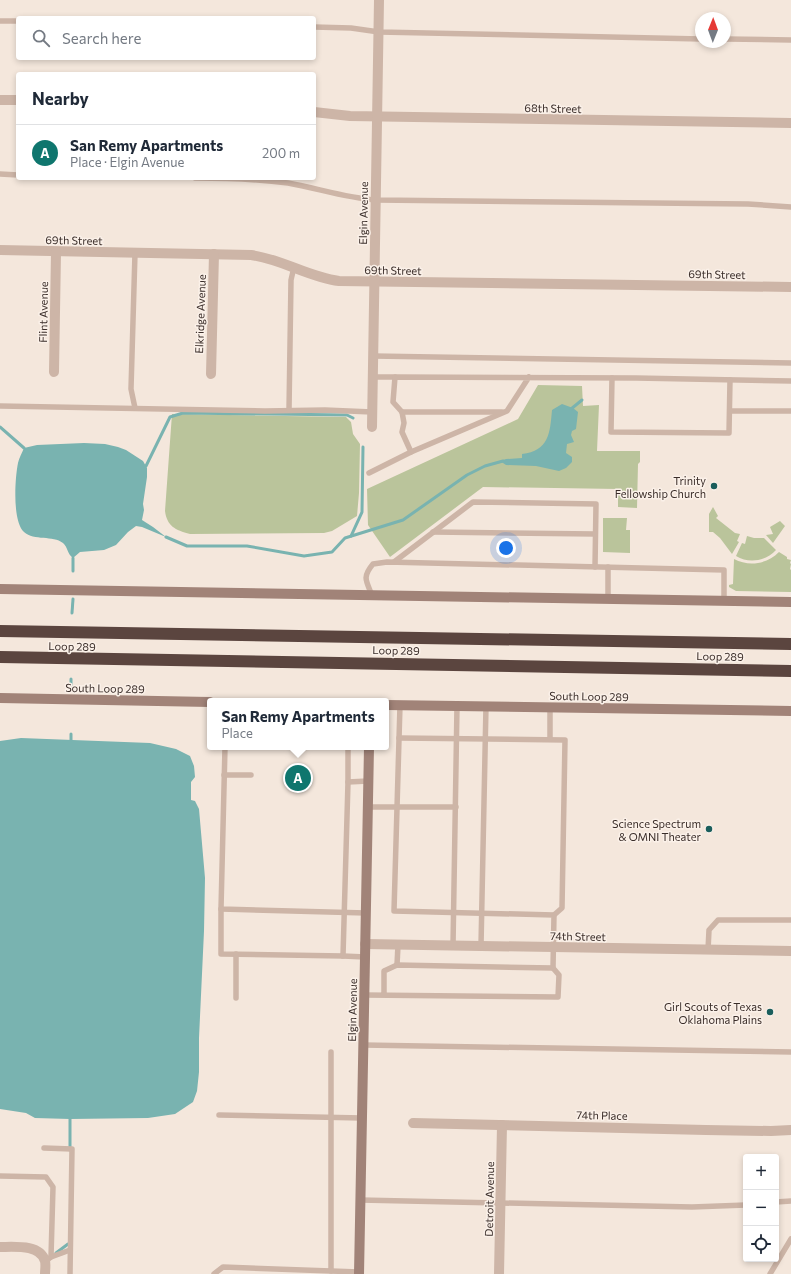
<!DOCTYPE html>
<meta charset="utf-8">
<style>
:root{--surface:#fff;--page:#f6f6f7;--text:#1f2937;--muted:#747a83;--line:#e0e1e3;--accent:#0f766e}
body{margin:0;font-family:Commissioner,sans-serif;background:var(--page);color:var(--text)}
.controls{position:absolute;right:12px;bottom:12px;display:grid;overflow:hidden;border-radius:4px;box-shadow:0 2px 6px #0003}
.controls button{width:36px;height:36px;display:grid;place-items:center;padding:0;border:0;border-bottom:1px solid var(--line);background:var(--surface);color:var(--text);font:20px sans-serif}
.compass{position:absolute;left:695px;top:12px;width:36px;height:36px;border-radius:50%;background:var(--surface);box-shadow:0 2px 6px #0003;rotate:1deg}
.you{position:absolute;left:506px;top:548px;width:14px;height:14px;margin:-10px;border:3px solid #fff;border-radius:50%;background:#1a73e8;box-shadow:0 0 0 6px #1a73e833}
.badge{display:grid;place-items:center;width:26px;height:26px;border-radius:50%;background:var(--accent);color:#fff;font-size:13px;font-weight:700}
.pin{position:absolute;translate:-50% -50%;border:2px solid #fff;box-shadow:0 1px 4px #0006}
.popup{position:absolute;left:207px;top:698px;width:182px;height:52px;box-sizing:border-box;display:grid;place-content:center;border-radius:4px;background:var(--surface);filter:drop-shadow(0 1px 3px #0005);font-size:13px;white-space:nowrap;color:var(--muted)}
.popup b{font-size:15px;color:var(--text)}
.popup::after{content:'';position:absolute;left:50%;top:100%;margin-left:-8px;border:8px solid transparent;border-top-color:var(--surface)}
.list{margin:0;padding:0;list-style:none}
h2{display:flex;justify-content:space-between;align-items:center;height:52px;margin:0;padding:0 16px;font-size:17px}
h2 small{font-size:13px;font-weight:400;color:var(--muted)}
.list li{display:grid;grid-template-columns:26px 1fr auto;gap:12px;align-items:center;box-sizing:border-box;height:56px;padding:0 16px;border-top:1px solid var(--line)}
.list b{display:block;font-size:15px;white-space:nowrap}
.list p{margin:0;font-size:13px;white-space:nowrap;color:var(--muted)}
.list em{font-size:13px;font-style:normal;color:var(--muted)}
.icon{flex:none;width:22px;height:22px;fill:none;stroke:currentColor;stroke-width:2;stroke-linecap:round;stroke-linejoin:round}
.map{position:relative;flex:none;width:791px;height:1274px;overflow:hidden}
.search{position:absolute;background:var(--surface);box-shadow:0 2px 6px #0003;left:16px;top:16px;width:300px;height:44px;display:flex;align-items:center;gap:10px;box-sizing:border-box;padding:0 14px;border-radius:4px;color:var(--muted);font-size:15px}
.panel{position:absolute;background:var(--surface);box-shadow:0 2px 6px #0003;left:16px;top:72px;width:300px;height:108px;border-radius:4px}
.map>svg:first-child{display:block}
.green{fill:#bac49b}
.water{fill:#79b3b0}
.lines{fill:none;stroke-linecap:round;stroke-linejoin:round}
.stream{stroke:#79b3b0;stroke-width:3}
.lane{stroke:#cdb5a7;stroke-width:5.5}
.street{stroke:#cdb5a7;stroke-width:10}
.secondary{stroke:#a18378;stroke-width:10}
.highway{stroke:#5b453f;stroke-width:12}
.poi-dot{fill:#1a5e5c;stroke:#fbf1e9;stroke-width:1.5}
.labels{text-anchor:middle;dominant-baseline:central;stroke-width:3;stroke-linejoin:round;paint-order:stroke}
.street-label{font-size:11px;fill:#392c28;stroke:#fbf1e9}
.poi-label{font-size:11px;fill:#392c28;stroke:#fbf1e9;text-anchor:end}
</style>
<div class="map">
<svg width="791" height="1274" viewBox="0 0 791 1274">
<rect width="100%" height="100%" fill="#f4e7dc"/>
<g class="green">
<polygon points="538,385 582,386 583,406 599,405 597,451 640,451 640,462 638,464 637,508 618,507 618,489 483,487 390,557 368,525 367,489 518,419"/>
<path d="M172 414 346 417 351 422 353 434 360 444 359 493 357 516 332 531 324 533 190 534C175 530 167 526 165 511Z"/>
<polygon points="713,507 718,516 716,518 735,533 740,534 737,541 739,542 732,554 720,538 713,532 709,532 709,514"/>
<polygon points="603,518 627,518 626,530 630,530 630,553 603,552"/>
<polygon points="780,521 785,526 773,543 766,535 773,534 770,527"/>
<path d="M747 536 754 538H764L776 550C766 561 749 564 736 556L742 543 745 544Z"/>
<path d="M779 552 787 557V559L791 560 790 563 791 564 790 569 791 570V592L736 591 729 587V585L733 584 734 559C749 567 767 564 779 552Z"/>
</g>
<g class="water">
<path d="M562 404 573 408 578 412 576 429 572 431 571 435 574 442 567 444 566 453 572 457V462L566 468 559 471 536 466 506 465 500 461 506 459 522 458V454C549 451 550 433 552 410Z"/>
<path d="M84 443 105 444 118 447 126 450 143 461 147 468V477L143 504 144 510 142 520 153 527 166 537 142 527 136 526 128 532 116 545 104 550 80 552 73 558C67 554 68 547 63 543 53 535 34 541 24 532 12 521 15 478 18 463 19 458 22 453 24 448L37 445Z"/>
<polygon points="21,738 150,743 176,749 190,756 194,766 195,777 191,782 191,800 195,801 199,809 205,878 204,931 199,1038 199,1072 197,1091 193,1102 175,1114 148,1118 70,1119 35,1118 26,1113 0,1109 0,741"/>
</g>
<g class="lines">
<g class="stream">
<polyline points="571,409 582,400"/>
<polyline points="0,427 24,448"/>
<polyline points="146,466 170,417 183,413 347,415 353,418"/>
<polyline points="351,536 362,512 363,447"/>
<polyline points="166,537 187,546 247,546 304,556 332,552 345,538 403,520 467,475 485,466 503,461"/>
<polyline points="73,571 73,558"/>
<polyline points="72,613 73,599"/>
<polyline points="71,687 71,679"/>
<polyline points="71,740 71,734"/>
<polyline points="70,1150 70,1119"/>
<polyline points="56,1253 68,1244"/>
</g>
<g class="lane">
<polyline points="0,21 18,21"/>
<polyline points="314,27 351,28 379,32 701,39"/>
<polyline points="725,39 791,40"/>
<polyline points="0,174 18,175"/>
<path d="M195 178C226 178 257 179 288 183 317 188 346 198 376 200L748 204 791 207"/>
<polyline points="373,356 791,363"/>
<polyline points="373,377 395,377"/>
<path d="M529 377 507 411 411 452 402 432 404 423 402 412 393 402 395 377C476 377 556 378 636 378L791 381"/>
<polyline points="612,378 611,432 729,433 730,380"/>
<polyline points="0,406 265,411 325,410 372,412"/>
<polyline points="135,408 131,389 135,253"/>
<polyline points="289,410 291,280 294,267"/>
<polyline points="730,411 791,411"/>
<polyline points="402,412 502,412"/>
<polyline points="369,473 411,452"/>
<polyline points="433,532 595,534"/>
<polyline points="394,562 473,502 596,504 595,567"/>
<path d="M372 595C366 581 362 577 373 564L387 562 724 570V601"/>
<polyline points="608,599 608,567"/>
<polyline points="400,705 394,911 554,915 553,968"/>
<polyline points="399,738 565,740 562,908 554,915"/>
<polyline points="550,739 550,707"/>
<polyline points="225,747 221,909 366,913"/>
<polyline points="348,747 348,782 368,781"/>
<polyline points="224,775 251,775"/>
<polyline points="368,807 456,807"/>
<polyline points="221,909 221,954 343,956 348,782"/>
<polyline points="453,946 457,706"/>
<polyline points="481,946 486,706"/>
<polyline points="708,950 709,930 718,920 791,920"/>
<polyline points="343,956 365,957"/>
<polyline points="397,965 398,945"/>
<polyline points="364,995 558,997 559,975 553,968 397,965 384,971 384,995"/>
<polyline points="236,998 236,954"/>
<polyline points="363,1045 791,1052"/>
<polyline points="219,1115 362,1118"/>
<polyline points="44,1148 72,1149 70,1274"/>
<polyline points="0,1176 46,1177 53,1187 51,1257 45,1262"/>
<polyline points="360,1200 692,1207 746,1205"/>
<polyline points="776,1202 791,1201"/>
<polyline points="51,1257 70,1250"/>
<polyline points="331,1271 359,1272"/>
<polyline points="214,1274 223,1267 331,1271 331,1052"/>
<polyline points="770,1274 791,1239"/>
</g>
<g class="street">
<polyline points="0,100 18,100"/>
<polyline points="314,112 350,116 791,123"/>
<path d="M0 250 251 255C282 259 308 277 339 281L791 287"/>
<polyline points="54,372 56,252"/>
<polyline points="211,374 214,254"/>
<polyline points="372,427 379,0"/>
<polyline points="365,944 791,951"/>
<polyline points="413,1123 706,1130 771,1131 791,1130"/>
<path d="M0 1247C14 1247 40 1244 45 1261 46 1265 45 1270 45 1274"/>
<polyline points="499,1274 502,1125"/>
</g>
<g class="secondary">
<polyline points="0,589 791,602"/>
<polyline points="0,698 210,702"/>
<polyline points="386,705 791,711"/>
<polyline points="359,1274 369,747"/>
</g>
<g class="highway">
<polyline points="0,631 791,644"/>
<polyline points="0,657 791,671"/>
</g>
</g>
<g class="poi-dot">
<circle cx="714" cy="486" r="4"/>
<circle cx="709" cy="829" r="4"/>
<circle cx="770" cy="1012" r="4"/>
</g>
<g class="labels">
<g class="street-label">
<text transform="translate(553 108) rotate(1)">68th Street</text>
<text transform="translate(363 213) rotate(-89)">Elgin Avenue</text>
<text transform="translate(74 240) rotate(1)">69th Street</text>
<text transform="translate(393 270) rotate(1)">69th Street</text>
<text transform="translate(717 274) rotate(1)">69th Street</text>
<text transform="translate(43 312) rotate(-89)">Flint Avenue</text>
<text transform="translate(200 314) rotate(-88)">Elkridge Avenue</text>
<text transform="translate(72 646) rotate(1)">Loop 289</text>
<text transform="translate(396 650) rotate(1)">Loop 289</text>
<text transform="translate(720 656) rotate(1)">Loop 289</text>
<text transform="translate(105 688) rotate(1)">South Loop 289</text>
<text transform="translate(589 696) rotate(1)">South Loop 289</text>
<text transform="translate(578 936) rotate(1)">74th Street</text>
<text transform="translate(352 1010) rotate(-89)">Elgin Avenue</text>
<text transform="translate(602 1115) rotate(1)">74th Place</text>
<text transform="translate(489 1199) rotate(-89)">Detroit Avenue</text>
</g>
<g class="poi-label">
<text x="706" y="480">Trinity<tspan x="706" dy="13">Fellowship Church</tspan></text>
<text x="701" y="823">Science Spectrum<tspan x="701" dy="13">&amp; OMNI Theater</tspan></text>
<text x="762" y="1006">Girl Scouts of Texas<tspan x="762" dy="13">Oklahoma Plains</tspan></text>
</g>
</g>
</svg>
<div class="controls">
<button>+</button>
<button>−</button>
<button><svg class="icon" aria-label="locate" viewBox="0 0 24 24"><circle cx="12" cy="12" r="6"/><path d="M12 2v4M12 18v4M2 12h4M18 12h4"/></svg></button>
</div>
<svg class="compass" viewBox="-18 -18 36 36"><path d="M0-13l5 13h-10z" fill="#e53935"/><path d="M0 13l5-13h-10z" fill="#747a83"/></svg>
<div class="you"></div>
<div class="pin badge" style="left:298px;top:778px">A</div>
<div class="popup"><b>San Remy Apartments</b>Place</div>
<div class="search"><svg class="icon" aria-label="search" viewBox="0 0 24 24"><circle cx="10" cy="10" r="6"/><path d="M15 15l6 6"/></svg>Search here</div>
<section class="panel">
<h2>Nearby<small></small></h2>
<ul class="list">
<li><span class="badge">A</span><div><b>San Remy Apartments</b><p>Place · Elgin Avenue</p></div><em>200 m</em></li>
</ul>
</section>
</div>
